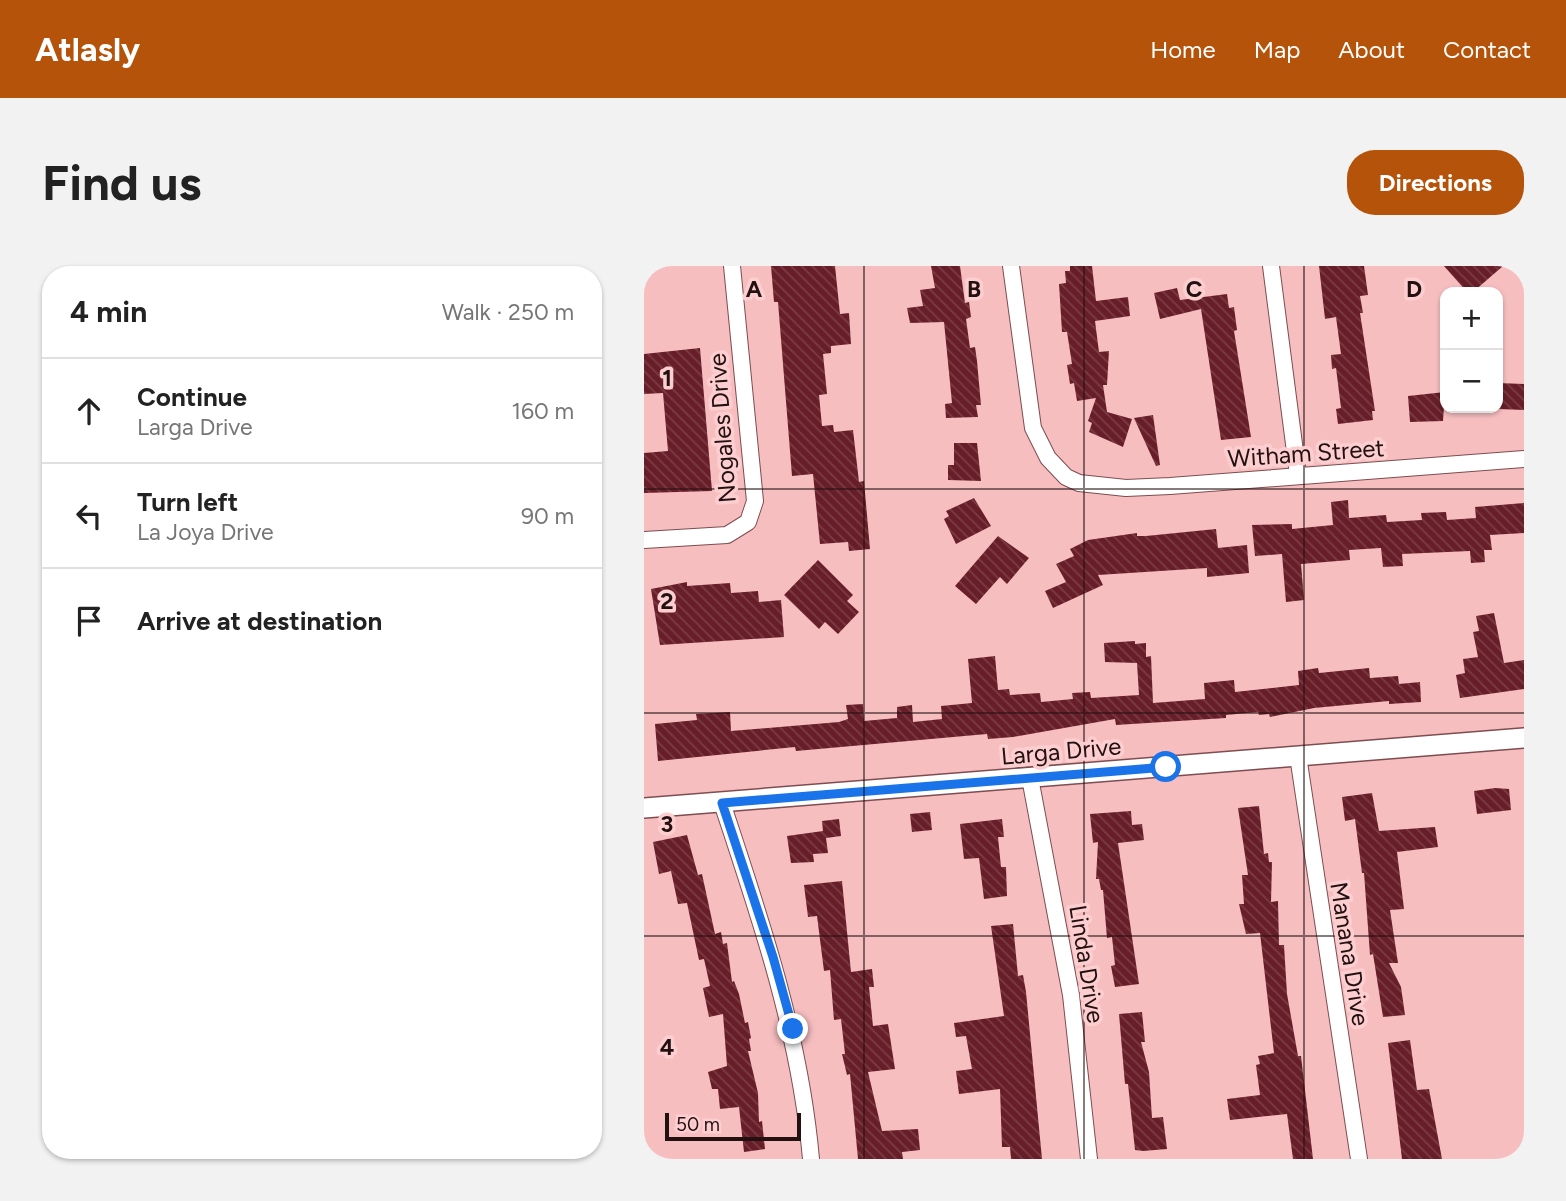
<!DOCTYPE html>
<meta charset="utf-8">
<style>
:root{--surface:#fff;--page:#f2f2f2;--text:#222;--muted:#767676;--line:#e0e0e0;--accent:#b45309}
body{margin:0;font-family:Figtree,sans-serif;background:var(--page);color:var(--text)}
.controls{position:absolute;right:21px;top:21px;display:grid;overflow:hidden;border-radius:14px;box-shadow:0 2px 5px #0004}
.controls button{width:63px;height:63px;display:grid;place-items:center;padding:0;border:0;border-bottom:2px solid var(--line);background:var(--surface);color:var(--text);font:35px sans-serif}
.scale{position:absolute;left:21px;bottom:18px;width:136px;box-sizing:border-box;padding-left:7px;border:4px solid #231011;border-top:0;font-size:19px;line-height:24px;white-space:nowrap;color:#231011;-webkit-text-stroke:5px #fcced0;paint-order:stroke}
.stop{position:absolute;width:21px;height:21px;margin:-16px;border:5px solid #1a73e8;border-radius:50%;background:#fff}
.stop.end{background:#1a73e8;border-color:#fff;box-shadow:0 2px 7px #0008}
.list{margin:0;padding:0;list-style:none}
h2{display:flex;justify-content:space-between;align-items:center;height:91px;margin:0;padding:0 28px;font-size:30px}
h2 small{font-size:23px;font-weight:400;color:var(--muted)}
.list li{display:grid;grid-template-columns:46px 1fr auto;gap:21px;align-items:center;box-sizing:border-box;height:105px;padding:0 28px;border-top:2px solid var(--line)}
.list b{display:block;font-size:26px;white-space:nowrap}
.list p{margin:0;font-size:23px;white-space:nowrap;color:var(--muted)}
.list em{font-size:23px;font-style:normal;color:var(--muted)}
.icon{flex:none;width:38px;height:38px;fill:none;stroke:currentColor;stroke-width:2;stroke-linecap:round;stroke-linejoin:round}
.map{position:relative;flex:none;width:880px;height:893px;overflow:hidden;border-radius:28px}
header{display:flex;align-items:center;gap:42px;box-sizing:border-box;height:98px;padding:0 35px;background:var(--accent);color:#fff}
header strong{font-size:33px}
nav{display:flex;gap:38px;margin-inline-start:auto;font-size:24px}
.intro{display:flex;align-items:center;justify-content:space-between;box-sizing:border-box;height:168px;padding:0 42px}
h1{margin:0;font-size:49px}
.button{padding:18px 32px;border-radius:28px;background:var(--accent);color:#fff;font-size:24px;font-weight:700}
main{display:flex;gap:42px;padding:0 42px}
aside{flex:1;background:var(--surface);border-radius:28px;box-shadow:0 2px 5px #0004}
.map>svg:first-child{display:block}
.building{fill:url(#building-back-hatch)}
.lines{fill:none;stroke-linecap:round;stroke-linejoin:round}
.minor-casing{stroke:#7d4d50;stroke-width:18}
.tertiary-casing{stroke:#7d4d50;stroke-width:22}
.minor{stroke:#fff;stroke-width:16}
.tertiary{stroke:#fff;stroke-width:19}
.route{stroke:#1a73e8;stroke-width:9}
.grid{fill:none;stroke:#231011;stroke-width:2;stroke-opacity:0.55}
.labels{text-anchor:middle;dominant-baseline:central;stroke-width:7;stroke-linejoin:round;paint-order:stroke}
.street-label{font-size:24px;fill:#231011;stroke:#fcced0}
.grid-label{font-size:23px;text-anchor:middle;font-weight:bold;fill:#231011;stroke:#fcced0;stroke-width:7;stroke-linejoin:round;paint-order:stroke}
</style>
<header>
<strong>Atlasly</strong>
<nav><a>Home</a><a>Map</a><a>About</a><a>Contact</a></nav>
</header>
<div class="intro"><h1>Find us</h1><a class="button">Directions</a></div>
<main>
<aside>
<h2>4 min<small>Walk · 250 m</small></h2>
<ul class="list">
<li><svg class="icon" aria-label="ahead" viewBox="0 0 24 24"><path d="M12 20V5M6 11l6-6 6 6"/></svg><div><b>Continue</b><p>Larga Drive</p></div><em>160 m</em></li>
<li><svg class="icon" aria-label="left" viewBox="0 0 24 24"><path d="M17 20v-9H6M10 6l-5 5 5 5"/></svg><div><b>Turn left</b><p>La Joya Drive</p></div><em>90 m</em></li>
<li><svg class="icon" aria-label="arrive" viewBox="0 0 24 24"><path d="M6 21V4h12l-3 4 3 4H6"/></svg><div><b>Arrive at destination</b></div></li>
</ul>
</aside>
<div class="map">
<svg width="880" height="893" viewBox="0 0 880 893">
<defs>
<pattern id="building-back-hatch" width="6" height="6" patternUnits="userSpaceOnUse" patternTransform="scale(1.75)"><rect width="6" height="6" fill="#681e28"/><path d="M-1 5l2 2M0 0l6 6M5-1l2 2" fill="none" stroke="#793d45"/></pattern>
</defs>
<rect width="100%" height="100%" fill="#f7bec0"/>
<g class="building">
<polygon points="127,0 191,0 196,48 205,47 207,78 187,80 187,87 179,88 183,128 175,129 178,160 189,159 190,166 209,164 215,216 220,215 226,283 205,285 204,276 176,278 169,208 148,210 134,36 130,36"/>
<polygon points="287,0 316,0 321,37 325,36 327,51 322,53 326,82 331,81 333,95 337,139 332,139 334,151 302,152 301,138 308,137 300,56 266,57 263,42 279,40 276,24 291,22"/>
<polygon points="426,0 448,0 452,35 484,31 486,50 451,55 455,86 465,85 463,119 459,119 463,146 488,153 479,181 445,166 448,157 444,155 452,132 433,135 430,117 426,118 423,99 428,98 423,66 418,66 415,18 422,17 421,5 426,5"/>
<polygon points="675,0 720,0 724,29 716,30 719,47 716,47 731,145 728,145 729,154 694,158 692,143 697,142 692,102 688,103 687,89 697,88 692,51 681,53"/>
<polygon points="800,0 859,0 829,26 823,26"/>
<polygon points="533,22 536,34 583,28 585,42 590,41 593,64 590,65 607,171 577,174 557,43 516,53 510,27"/>
<polygon points="56,82 68,225 0,227 0,187 24,185 19,127 0,128 0,88"/>
<polygon points="854,117 880,118 880,144 854,143"/>
<polygon points="801,126 799,155 766,156 764,130"/>
<polygon points="509,149 516,199 512,200 490,152"/>
<polygon points="310,177 333,177 337,215 304,214 304,199 310,199"/>
<polygon points="330,232 347,260 312,278 300,253 305,250 302,245"/>
<polygon points="704,234 705,252 742,249 743,256 778,254 777,247 802,246 803,254 832,252 831,241 880,237 880,267 846,269 848,284 840,284 841,296 827,297 826,285 758,288 759,300 739,301 737,282 705,284 706,294 657,298 660,334 642,336 638,288 611,290 608,259 648,258 648,263 689,259 687,236"/>
<polygon points="572,263 574,282 603,279 605,307 563,311 563,302 454,309 459,319 409,342 401,325 422,316 412,298 430,290 426,283 444,274 493,267 493,270 502,270"/>
<polygon points="354,270 385,292 363,318 356,311 332,338 311,320"/>
<polygon points="174,294 209,329 203,335 215,346 194,368 181,356 175,363 140,329"/>
<polygon points="43,316 43,320 86,317 87,327 114,325 115,336 137,334 140,371 16,379 7,323"/>
<polygon points="850,347 860,397 880,394 880,423 816,432 812,409 821,407 819,393 834,391 829,366 835,365 832,350"/>
<polygon points="491,375 491,378 502,377 502,391 507,390 509,437 561,433 560,417 590,414 591,426 655,419 654,405 674,402 675,407 725,402 726,412 754,410 755,418 776,416 777,436 745,438 745,435 670,442 626,451 625,448 615,449 614,446 582,449 582,452 472,459 471,453 369,471 344,473 343,468 152,485 151,481 14,495 11,458 53,454 52,448 86,446 87,465 195,456 204,453 202,439 219,438 220,455 253,452 253,441 268,439 269,456 298,453 297,440 328,437 324,393 351,390 354,424 365,423 366,429 396,427 397,436 429,433 428,427 446,426 447,432 495,429 493,397 461,396 460,377"/>
<polygon points="851,522 865,523 867,544 833,548 830,525"/>
<polygon points="728,527 735,565 791,561 794,581 753,586 760,643 746,644 754,697 745,697 757,721 761,749 739,751 729,688 726,689 720,607 718,607 711,553 701,555 698,531"/>
<polygon points="615,540 620,588 624,587 625,596 628,596 627,636 634,635 635,679 640,679 643,728 654,790 657,790 669,893 649,893 643,848 586,854 583,833 616,829 612,799 616,798 614,790 630,787 616,667 602,668 595,638 600,638 598,609 604,609 594,542"/>
<polygon points="487,545 488,559 498,558 500,574 474,577 495,718 471,721 467,700 471,699 468,671 463,672 459,624 457,624 455,613 452,613 454,576 449,577 446,548"/>
<polygon points="286,546 288,564 268,566 266,548"/>
<polygon points="195,553 197,570 182,572 184,587 169,588 170,596 147,597 143,570 179,565 178,555"/>
<polygon points="358,553 360,571 354,571 357,601 362,601 363,630 340,633 335,592 320,593 316,558"/>
<polygon points="43,569 54,609 58,608 71,668 77,666 79,678 83,677 88,716 90,715 95,728 101,757 104,756 107,772 105,773 107,785 104,785 114,827 115,856 118,855 121,883 100,886 95,841 76,843 74,823 68,823 64,806 83,800 79,748 65,751 59,722 66,720 60,693 55,694 43,637 34,638 27,605 15,608 9,576"/>
<polygon points="198,615 207,706 228,703 230,721 225,721 229,760 244,758 251,803 224,806 238,865 274,863 276,884 258,886 259,893 214,893 206,808 203,809 198,788 201,788 197,753 190,754 186,704 180,705 173,650 164,651 160,619"/>
<polygon points="369,658 374,710 379,709 382,726 398,893 367,893 366,881 358,881 356,823 315,828 312,805 328,803 322,770 312,771 310,757 360,750 347,660"/>
<polygon points="498,746 501,776 497,776 505,806 508,852 519,851 523,883 499,885 491,884 484,818 481,818 475,748"/>
<polygon points="766,774 773,824 785,823 798,893 758,893 744,777"/>
</g>
<g class="lines">
<g class="minor-casing">
<g id="minor">
<polyline points="367,0 389,162 404,192 422,211 435,217 482,222 526,220 880,193"/>
<polyline points="627,0 654,209"/>
<polyline points="0,274 83,269 104,256 111,235 88,0"/>
<polyline points="654,490 715,893"/>
<polyline points="386,512 427,729 445,893"/>
<path d="M78 537C117 654 156 769 167 893"/>
</g>
</g>
<g class="tertiary-casing">
<polyline id="tertiary" points="0,542 880,472"/>
</g>
<use href="#minor" class="minor"/>
<use href="#tertiary" class="tertiary"/>
</g>
<g class="lines">
<polyline class="route" points="149,763 129,691 78,537 522,501"/>
</g>
<path class="grid" d="M220 0V893M440 0V893M660 0V893M0 223H880M0 447H880M0 670H880"/>
<g class="labels">
<g class="street-label">
<text transform="translate(78 162) rotate(-94)">Nogales Drive</text>
<text transform="translate(662 187) rotate(-4)">Witham Street</text>
<text transform="translate(417 485) rotate(-5)">Larga Drive</text>
<text transform="translate(706 688) rotate(81)">Manana Drive</text>
<text transform="translate(443 698) rotate(81)">Linda Drive</text>
</g>
</g>
<g class="grid-label">
<text x="110" y="31">A</text>
<text x="330" y="31">B</text>
<text x="550" y="31">C</text>
<text x="770" y="31">D</text>
<text x="23" y="120">1</text>
<text x="23" y="343">2</text>
<text x="23" y="566">3</text>
<text x="23" y="789">4</text>
</g>
</svg>
<div class="controls">
<button>+</button>
<button>−</button>
</div>
<div class="scale">50 m</div>
<div class="stop" style="left:522px;top:501px"></div>
<div class="stop end" style="left:149px;top:763px"></div>
</div>
</main>
